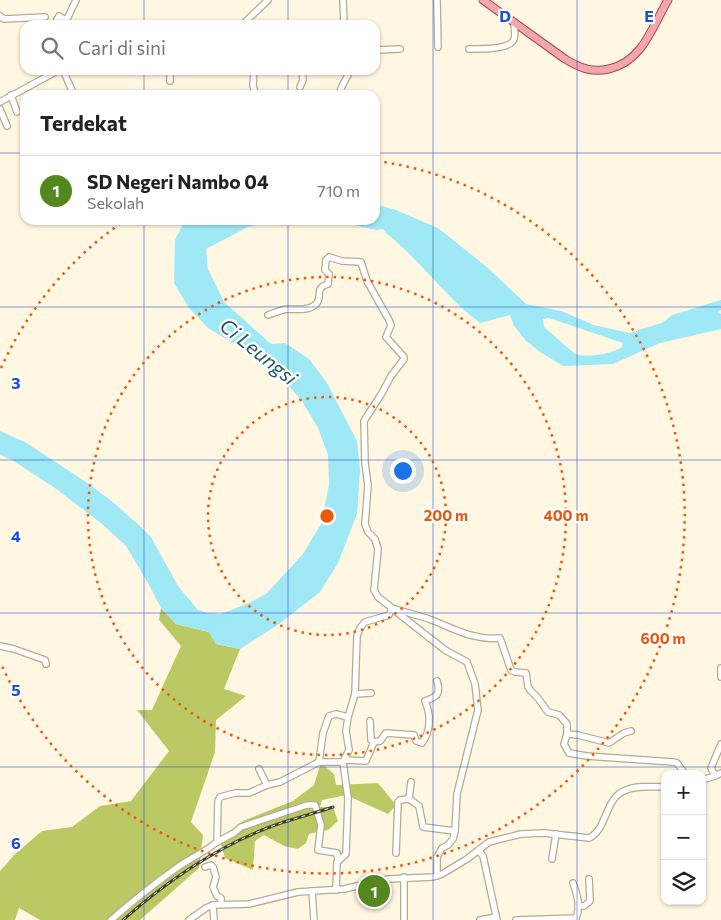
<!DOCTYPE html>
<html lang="id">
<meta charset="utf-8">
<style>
:root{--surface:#fff;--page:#f6f6f6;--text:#202124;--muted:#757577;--line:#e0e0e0;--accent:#54881f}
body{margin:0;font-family:Commissioner,sans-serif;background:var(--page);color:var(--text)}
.controls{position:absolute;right:15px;bottom:15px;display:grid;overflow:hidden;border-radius:10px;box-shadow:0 1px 4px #0004}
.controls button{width:45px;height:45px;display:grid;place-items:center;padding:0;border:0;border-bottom:1px solid var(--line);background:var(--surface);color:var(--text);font:25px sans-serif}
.you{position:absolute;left:402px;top:470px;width:18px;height:18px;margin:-12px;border:4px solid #fff;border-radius:50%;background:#1a73e8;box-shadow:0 0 0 8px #1a73e833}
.badge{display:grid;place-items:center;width:32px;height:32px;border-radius:50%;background:var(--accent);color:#fff;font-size:16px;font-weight:700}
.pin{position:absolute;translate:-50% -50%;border:2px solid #fff;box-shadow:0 1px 5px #0006}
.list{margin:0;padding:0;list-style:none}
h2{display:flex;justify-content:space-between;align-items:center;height:65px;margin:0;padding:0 20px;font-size:21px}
h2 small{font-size:16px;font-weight:400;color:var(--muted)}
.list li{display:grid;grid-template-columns:32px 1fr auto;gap:15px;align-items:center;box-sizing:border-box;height:70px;padding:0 20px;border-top:1px solid var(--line)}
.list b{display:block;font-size:19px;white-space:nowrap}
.list p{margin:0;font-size:16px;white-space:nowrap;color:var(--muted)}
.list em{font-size:16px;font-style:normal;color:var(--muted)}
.icon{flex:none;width:28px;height:28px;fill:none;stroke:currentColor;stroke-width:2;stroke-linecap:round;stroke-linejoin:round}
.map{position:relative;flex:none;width:721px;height:920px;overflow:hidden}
.search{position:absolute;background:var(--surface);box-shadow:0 1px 4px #0004;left:20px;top:20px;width:360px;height:55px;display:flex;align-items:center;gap:12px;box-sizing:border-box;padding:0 18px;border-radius:15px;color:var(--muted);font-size:19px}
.panel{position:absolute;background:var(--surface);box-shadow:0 1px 4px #0004;left:20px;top:90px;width:360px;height:135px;border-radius:15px}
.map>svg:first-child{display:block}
.forest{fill:#bbc965}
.water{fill:#9fe9f7;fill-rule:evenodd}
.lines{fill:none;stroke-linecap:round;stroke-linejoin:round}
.minor-casing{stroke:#b4ab91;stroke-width:8}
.major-casing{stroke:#9f4b4f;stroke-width:9}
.minor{stroke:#fff;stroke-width:5.5}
.major{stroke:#f3a6ad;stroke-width:7}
.rail-casing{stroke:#433e32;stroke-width:3}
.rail{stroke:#fff;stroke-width:1;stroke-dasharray:4;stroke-linecap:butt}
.grid{fill:none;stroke:#1d4ed8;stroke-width:1;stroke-opacity:0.55}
.ring{fill:none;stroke:#e8590c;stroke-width:2.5;stroke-dasharray:2.5 5}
.labels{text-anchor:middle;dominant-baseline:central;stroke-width:4.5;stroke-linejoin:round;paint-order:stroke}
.water-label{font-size:20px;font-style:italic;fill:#1e5b64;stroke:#fff}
.grid-label{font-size:16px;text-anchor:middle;font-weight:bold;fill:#1d4ed8;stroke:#fff;stroke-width:4.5;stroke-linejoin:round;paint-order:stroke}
.centre{fill:#e8590c;stroke:#fff;stroke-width:2.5}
.ring-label{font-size:15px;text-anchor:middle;font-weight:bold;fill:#e8590c;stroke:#fff;stroke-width:4.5;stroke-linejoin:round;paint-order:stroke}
</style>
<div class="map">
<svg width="721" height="920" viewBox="0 0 721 920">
<rect width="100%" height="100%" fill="#fff7e1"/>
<g class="forest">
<polygon points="161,608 176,624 209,632 216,644 240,649 224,689 246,696 216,720 215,752 191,822 203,835 199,868 140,920 40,920 19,908 15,920 0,920 0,871 15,854 42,831 72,827 100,806 131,801 169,751 137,710 152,710 181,646 159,620"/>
<polygon points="321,763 334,774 336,785 378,783 396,805 388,814 346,795 322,800 320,807 333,807 338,821 328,830 309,834 306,843 298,849 284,846 264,835 255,841 253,870 225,858 220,841 243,821 293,801 314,785"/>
</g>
<g class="water">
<path d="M375 204 396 210 438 228 488 268 526 304 561 311 594 325 629 333 662 323 672 315 721 300V310L718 312 721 314V329L660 343 613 364 563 366 540 352 526 341 514 326 510 315 480 323C445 297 421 261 387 234L383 229 376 230 336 221 311 220H375ZM549 318 623 343 621 348C609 354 588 358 575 354L544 327 543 319Z"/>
<polygon points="185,220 275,220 248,227 206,249 208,269 224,302 271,344 285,343 309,359 327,383 357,441 360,469 357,514 338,563 320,592 279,624 240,649 216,644 209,632 176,624 161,608 148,583 126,546 102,524 55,488 12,460 0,455 0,431 25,442 89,484 114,503 141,527 151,537 178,586 198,610 207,613 221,614 249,603 266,594 303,554 321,524 329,485 328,455 318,428 302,401 283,379 246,351 208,328 189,308 174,283 175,240"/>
</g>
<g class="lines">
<g class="minor-casing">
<g id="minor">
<polyline points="343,0 344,25"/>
<polyline points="437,0 438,47"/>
<polyline points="0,16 4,19 45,17"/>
<polyline points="54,25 59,16 64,19 67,19 76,0"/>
<polyline points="242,25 268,0"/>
<path d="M469 49C479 49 511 50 514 39 516 35 514 28 514 23"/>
<polyline points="375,50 400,49"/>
<polyline points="63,70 74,95"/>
<polyline points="170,70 170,81"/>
<polyline points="254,70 253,86 256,95"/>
<polyline points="300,87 303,80 302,70"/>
<polyline points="11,95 17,112"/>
<path d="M339 95C341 85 347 79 350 70"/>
<polyline points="0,102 59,70"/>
<polyline points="0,109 7,126"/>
<path d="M392 608C404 612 417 615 429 619 453 628 474 641 500 638L511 670 515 672 526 673 528 687 531 691 537 697 548 712 559 715 567 724V734L564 744 569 753 587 756 673 762 677 763 685 774"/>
<polyline points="394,610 445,650 467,662 475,684 478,710 457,794 455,831 453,839 448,845 442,848 437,857 437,876"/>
<polyline points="0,646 14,649 45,660 46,664"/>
<polyline points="721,668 721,677"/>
<polyline points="355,694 371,693"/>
<polyline points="370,721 371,740 374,742"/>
<polyline points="567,734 578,735 609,743 624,733 631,731"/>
<path d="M345 760 366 761 374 742 380 741 386 733 414 735 416 741 422 743C431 731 431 715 425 701 437 697 441 694 437 681"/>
<polyline points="319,762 343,762"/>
<polyline points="259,769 267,785"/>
<polyline points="715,776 711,768 721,744"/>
<polyline points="702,780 715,776 721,773"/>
<polyline points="411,782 409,799 419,806 423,827 455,831"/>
<polyline points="217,842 234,833 241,827 307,805 315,805 321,825 318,850 337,853 338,861"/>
<polyline points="479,851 483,856 497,920"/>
<polyline points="396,853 398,802 400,800 409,799"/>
<polyline points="552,859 556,834"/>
<polyline points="205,867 211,865 213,867 216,877 213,887 217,896 221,898 221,904"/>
<polyline points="404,877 404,920"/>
<polyline points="336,890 337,862 346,854 348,798 343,762 349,750 346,731 348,717"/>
<polyline points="312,891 314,920"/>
<polyline points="213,905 214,920"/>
<polyline points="578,906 584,906 590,901 589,879"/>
<path d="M111 920C133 901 155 883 178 867 191 858 205 852 217 842L218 801 220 797 235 793H249L267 785 280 782 319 762 323 733 329 716 336 714 348 717 355 694 357 636 360 628 365 622 389 615 392 608 378 597 374 590 378 549 375 539 368 532 365 524 368 485 365 463 364 421 382 393 391 376 404 359V357L386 337 391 325 389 320 367 281 361 262 342 261 329 257 326 260 325 270 329 274 328 284C312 289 325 297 315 305 307 311 296 309 287 309 281 310 274 313 268 315"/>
<path d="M189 920 206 908 213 905 249 904 298 892 344 889 388 879 433 877 442 874 467 859 489 842 521 834 544 833 589 838C608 829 604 798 626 790 637 785 653 787 665 787"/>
<polyline points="480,920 496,917"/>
<path d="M516 920 576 918C581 907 577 894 573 883"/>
</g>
</g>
<g class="major-casing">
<path id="major" d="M483 0 565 59C580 68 592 73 609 69 643 61 652 27 668 0"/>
</g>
<use href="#minor" class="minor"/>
<use href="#major" class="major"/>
<g class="rail-casing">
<path id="rail" d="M123 920C168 880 221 844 278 824 296 818 315 813 333 807"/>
</g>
<use href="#rail" class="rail"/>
</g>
<path class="grid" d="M144 0V25M288 0V25M433 0V920M577 0V920M144 70V95M288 70V95M0 153H25M375 153H721M144 220V920M288 220V920M0 307H721M0 460H721M0 613H721M0 767H721"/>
<g class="ring">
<circle cx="327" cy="516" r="119"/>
<circle cx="327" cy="516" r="239"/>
<path d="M1 368A358 358 0 0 1 124 221M377 161A358 358 0 1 1 1 664"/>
</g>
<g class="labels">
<g class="water-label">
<text transform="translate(259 351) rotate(39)">Ci Leungsi</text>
</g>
</g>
<g class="grid-label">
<text x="505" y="22">D</text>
<text x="649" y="22">E</text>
<text x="16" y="389">3</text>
<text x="16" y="542">4</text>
<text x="16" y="696">5</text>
<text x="16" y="849">6</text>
</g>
<circle cx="327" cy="516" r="8" class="centre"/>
<g class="ring-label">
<text x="446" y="521">200 m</text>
<text x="566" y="521">400 m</text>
<text x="663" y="644">600 m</text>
</g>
</svg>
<div class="controls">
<button>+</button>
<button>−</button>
<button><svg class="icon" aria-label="layers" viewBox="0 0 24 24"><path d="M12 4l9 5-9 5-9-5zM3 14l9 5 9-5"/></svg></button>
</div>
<div class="you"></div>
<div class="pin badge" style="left:374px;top:891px">1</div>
<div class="search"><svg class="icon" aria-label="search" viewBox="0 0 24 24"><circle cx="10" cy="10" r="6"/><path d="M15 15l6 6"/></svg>Cari di sini</div>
<section class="panel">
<h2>Terdekat<small></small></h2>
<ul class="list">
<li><span class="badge">1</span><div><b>SD Negeri Nambo 04</b><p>Sekolah</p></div><em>710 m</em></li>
</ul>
</section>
</div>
